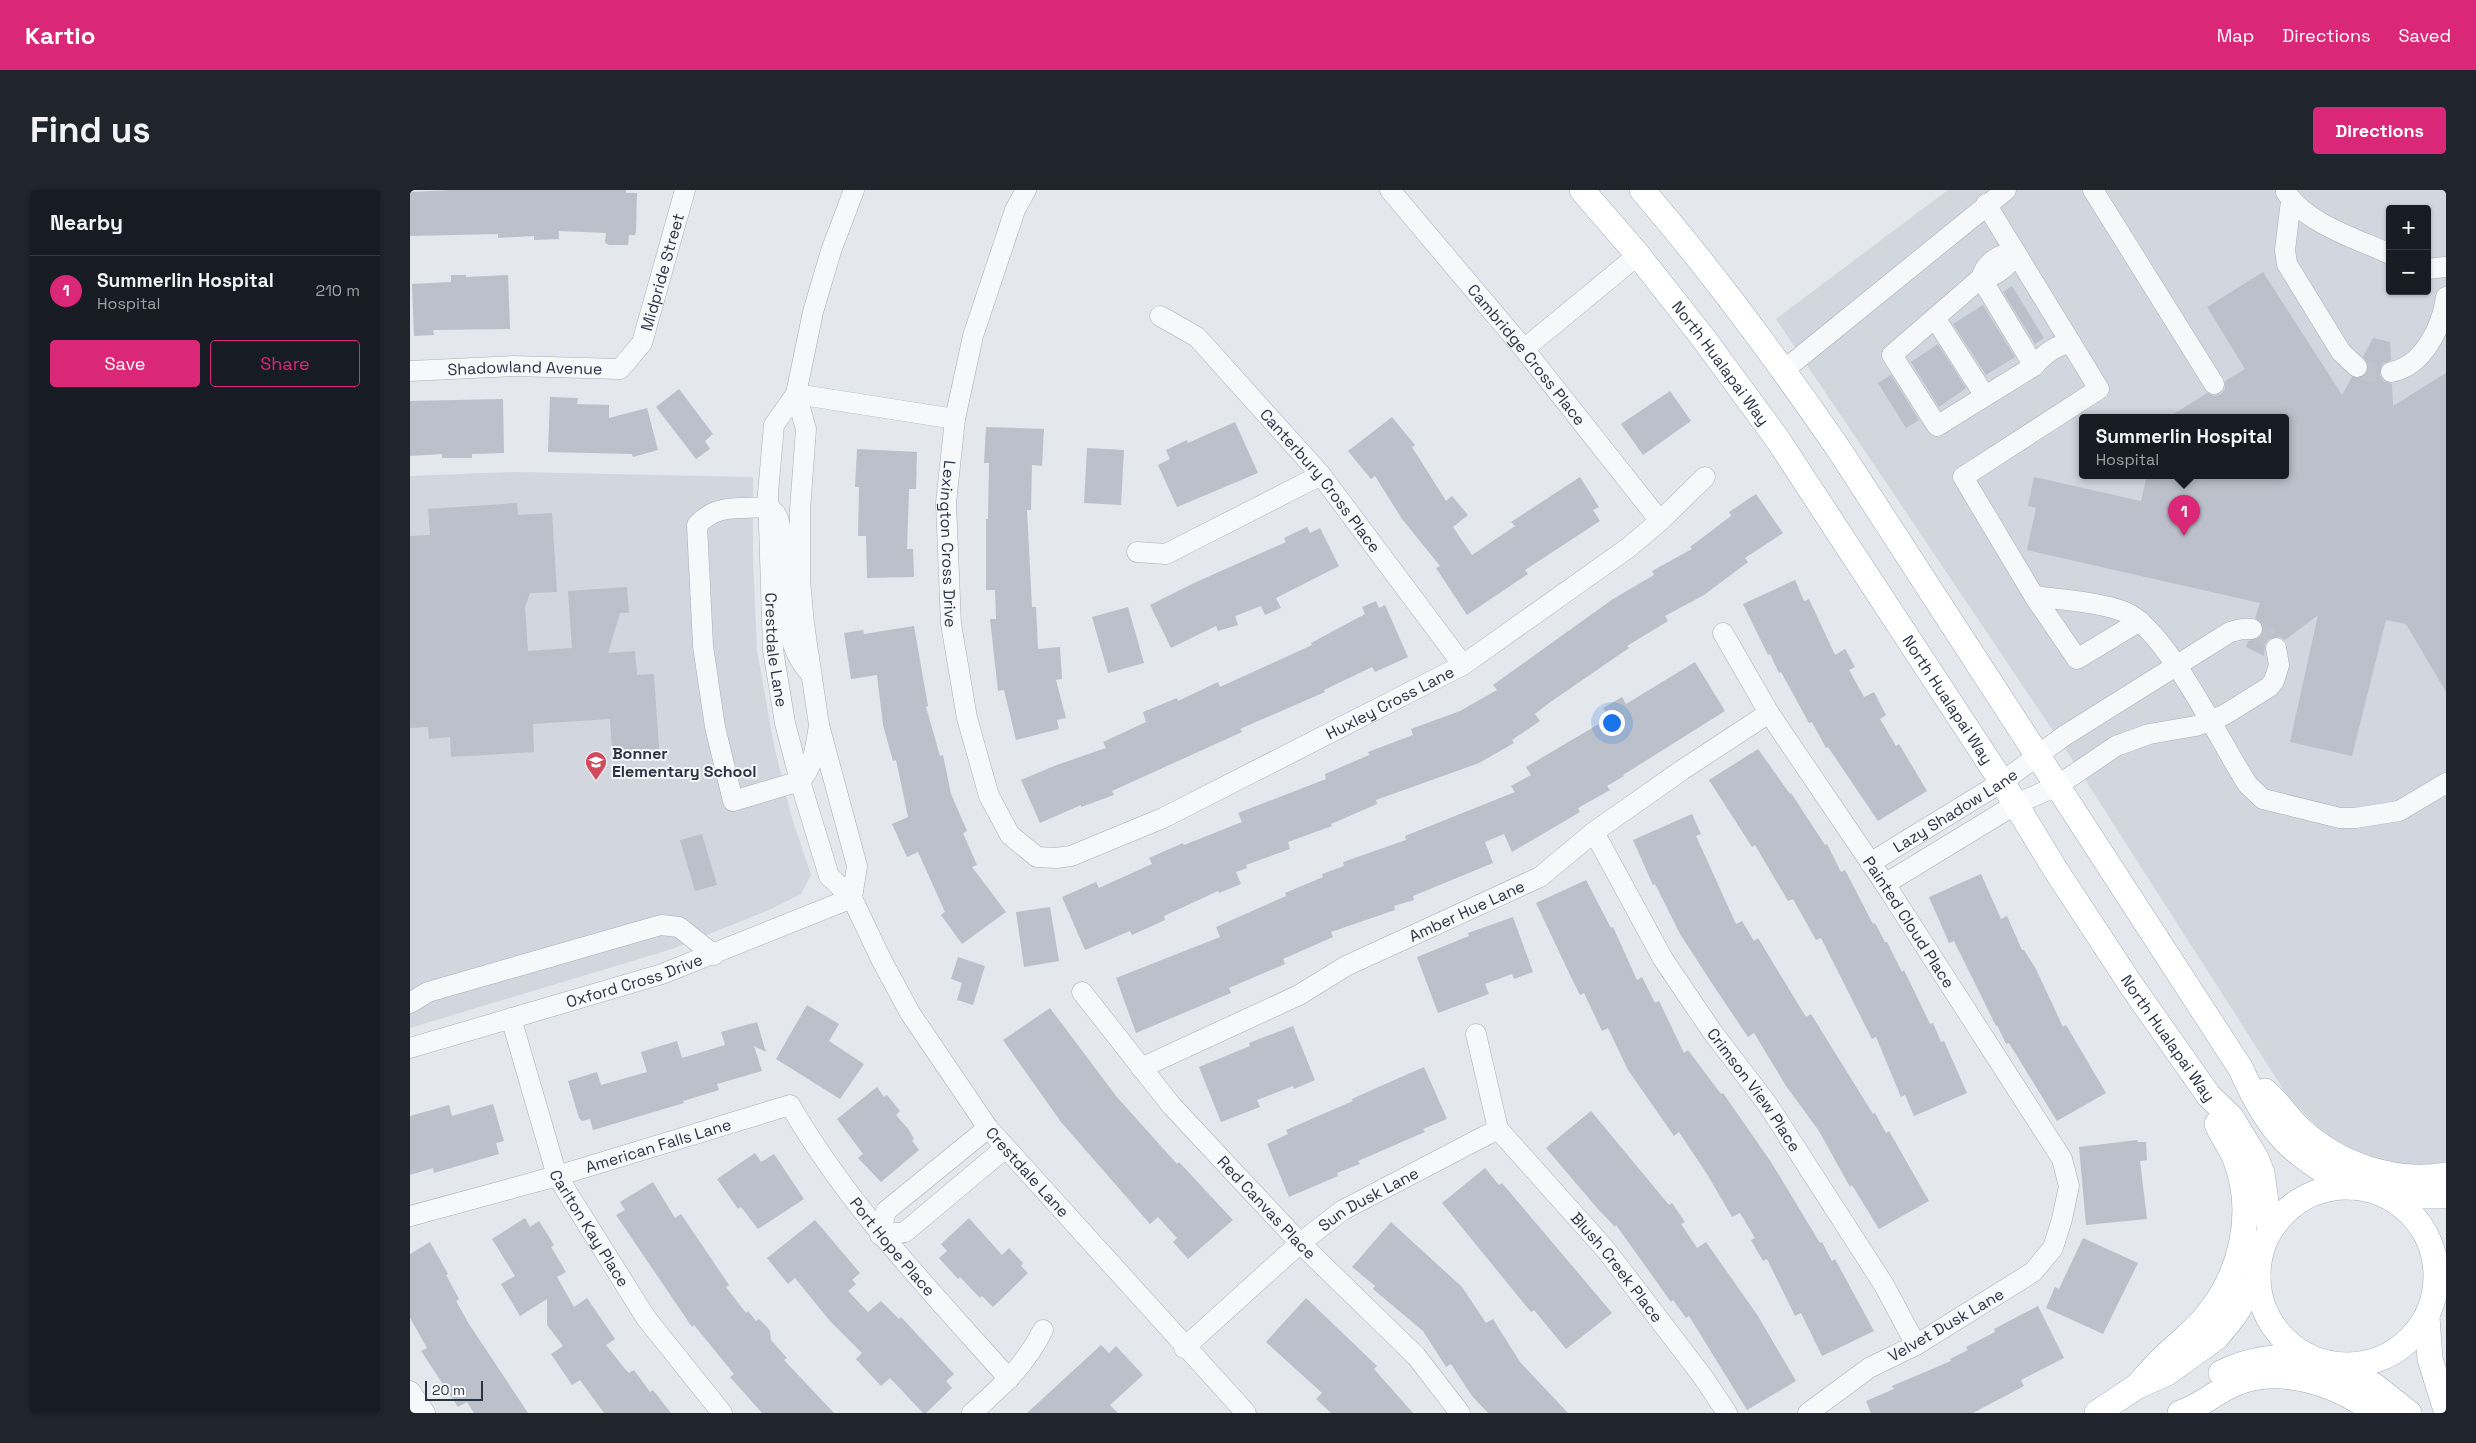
<!DOCTYPE html>
<meta charset="utf-8">
<style>
:root{--surface:#171b24;--page:#20242c;--text:#f1f3f6;--muted:#9ea1a6;--line:#363941;--accent:#db2777}
body{margin:0;font-family:"Space Grotesk",sans-serif;background:var(--page);color:var(--text)}
.controls{position:absolute;right:15px;top:15px;display:grid;overflow:hidden;border-radius:5px;box-shadow:0 1px 4px #0004}
.controls button{width:45px;height:45px;display:grid;place-items:center;padding:0;border:0;border-bottom:1px solid var(--line);background:var(--surface);color:var(--text);font:25px sans-serif}
.scale{position:absolute;left:15px;bottom:12px;width:58px;box-sizing:border-box;padding-left:5px;border:2px solid #2b3445;border-top:0;font-size:14px;line-height:18px;white-space:nowrap;color:#2b3445;-webkit-text-stroke:4px #f4f6f9;paint-order:stroke}
.you{position:absolute;left:1201px;top:532px;width:18px;height:18px;margin:-12px;border:4px solid #fff;border-radius:50%;background:#1a73e8;box-shadow:0 0 0 8px #1a73e833}
.badge{display:grid;place-items:center;width:32px;height:32px;border-radius:50%;background:var(--accent);color:#fff;font-size:16px;font-weight:700}
.pin{position:absolute;translate:-50% -41px;filter:drop-shadow(0 1px 2px #0008)}
.pin::after{content:'';position:absolute;top:26px;width:18px;height:15px;background:inherit;clip-path:polygon(0 0,100% 0,50% 100%)}
.popup{position:absolute;left:1669px;top:224px;width:210px;height:65px;box-sizing:border-box;display:grid;place-content:center;border-radius:5px;background:var(--surface);filter:drop-shadow(0 1px 4px #0005);font-size:16px;white-space:nowrap;color:var(--muted)}
.popup b{font-size:19px;color:var(--text)}
.popup::after{content:'';position:absolute;left:50%;top:100%;margin-left:-10px;border:10px solid transparent;border-top-color:var(--surface)}
.list{margin:0;padding:0;list-style:none}
h2{display:flex;justify-content:space-between;align-items:center;height:65px;margin:0;padding:0 20px;font-size:21px}
h2 small{font-size:16px;font-weight:400;color:var(--muted)}
.list li{display:grid;grid-template-columns:32px 1fr auto;gap:15px;align-items:center;box-sizing:border-box;height:70px;padding:0 20px;border-top:1px solid var(--line)}
.list b{display:block;font-size:19px;white-space:nowrap}
.list p{margin:0;font-size:16px;white-space:nowrap;color:var(--muted)}
.list em{font-size:16px;font-style:normal;color:var(--muted)}
.actions{display:flex;gap:10px;padding:15px 20px}
.actions a{flex:1;padding:11px 0;border:1px solid var(--accent);border-radius:5px;text-align:center;font-size:18px;color:var(--accent)}
.actions .main{background:var(--accent);color:#fff}
.map{position:relative;flex:none;width:2036px;height:1223px;overflow:hidden;border-radius:5px}
header{display:flex;align-items:center;gap:30px;box-sizing:border-box;height:70px;padding:0 25px;background:var(--accent);color:#fff}
header strong{font-size:24px}
nav{display:flex;gap:28px;margin-inline-start:auto;font-size:18px}
.intro{display:flex;align-items:center;justify-content:space-between;box-sizing:border-box;height:120px;padding:0 30px}
h1{margin:0;font-size:35px}
.button{padding:12px 22px;border-radius:5px;background:var(--accent);color:#fff;font-size:18px;font-weight:700}
main{display:flex;gap:30px;padding:0 30px}
aside{flex:1;background:var(--surface);border-radius:5px;box-shadow:0 1px 4px #0004}
.map>svg:first-child{display:block}
.built{fill:#d2d6de;fill-rule:evenodd}
.building{fill:#bbc0ca}
.lines{fill:none;stroke-linecap:round;stroke-linejoin:round}
.minor-tunnel{stroke:#bfc3cb;stroke-width:20;stroke-dasharray:20 10;stroke-linecap:butt}
.minor-casing{stroke:#a9aeb7;stroke-width:21}
.major-casing{stroke:#a3abb8;stroke-width:26}
.minor{stroke:#f7f8fa;stroke-width:20}
.major{stroke:#fff;stroke-width:25}
.labels{text-anchor:middle;dominant-baseline:central;stroke-width:4;stroke-linejoin:round;paint-order:stroke}
.street-label{font-size:16px;fill:#2b3445;stroke:#f4f6f9}
.poi-label{font-size:16px;font-weight:bold;fill:#2b3445;stroke:#f4f6f9;text-anchor:start}
</style>
<header>
<strong>Kartio</strong>
<nav><a>Map</a><a>Directions</a><a>Saved</a></nav>
</header>
<div class="intro"><h1>Find us</h1><a class="button">Directions</a></div>
<main>
<aside>
<h2>Nearby<small></small></h2>
<ul class="list">
<li><span class="badge">1</span><div><b>Summerlin Hospital</b><p>Hospital</p></div><em>210 m</em></li>
</ul>
<div class="actions"><a class="main">Save</a><a>Share</a></div>
</aside>
<div class="map">
<svg width="2036" height="1223" viewBox="0 0 2036 1223">
<rect width="100%" height="100%" fill="#e4e7ec"/>
<g class="built">
<path d="M1538 0H2036V971L2014 978 1960 970 1913 943 1877 905 1658 563 1366 129ZM1980 19H2017V101H1980ZM1673 227H1875V285H1673Z"/>
<polygon points="103,282 343,287 343,369 347,460 364,556 381,625 401,685 391,704 359,720 262,759 0,838 0,286"/>
</g>
<g class="building">
<polygon points="40,0 216,0 216,3 227,3 226,42 225,45 219,45 218,55 199,55 195,53 196,43 149,41 149,49 124,50 124,46 88,48 88,44 0,46 0,2"/>
<polygon points="1853,82 1932,205 1942,187 1950,188 1956,185 1958,174 1953,167 1963,148 1980,152 1981,170 1972,174 1970,185 1973,191 1982,194 1983,216 2036,183 2036,502 1996,434 1976,430 1942,566 1880,552 1908,425 1875,450 1870,447 1859,449 1855,454 1854,466 1836,457 1838,451 1847,449 1852,444 1852,434 1845,428 1850,413 1617,360 1626,318 1618,316 1624,287 1731,311 1737,285 1875,285 1875,227 1759,227 1797,203 1804,206 1811,204 1815,199 1815,191 1835,179 1797,117"/>
<polygon points="41,85 56,85 56,87 98,85 100,139 23,140 24,145 4,146 2,94 41,92"/>
<polygon points="1602,96 1634,148 1625,154 1593,102"/>
<polygon points="1573,115 1605,167 1576,185 1543,134"/>
<polygon points="1528,154 1556,198 1529,217 1501,172"/>
<polygon points="1481,185 1509,230 1496,238 1468,193"/>
<polygon points="269,199 303,244 295,251 300,259 286,269 246,217"/>
<polygon points="1260,201 1281,231 1233,265 1211,234"/>
<polygon points="140,207 168,208 167,214 199,215 199,228 237,218 248,260 223,267 222,264 138,262"/>
<polygon points="93,209 94,263 62,264 62,268 32,268 32,264 0,266 0,211"/>
<polygon points="982,227 1005,255 1002,257 1036,311 1042,306 1058,325 1043,337 1062,365 1105,336 1101,332 1170,287 1189,317 1183,320 1190,331 1115,380 1118,384 1057,425 1026,378 1030,376 992,329 965,286 961,289 938,261"/>
<polygon points="825,232 848,283 767,317 748,275 760,269 756,260 777,250 778,253"/>
<polygon points="576,237 634,239 632,276 622,275 621,320 617,320 622,417 626,417 628,459 650,457 652,489 646,490 656,528 647,530 649,539 606,550 594,500 588,501 580,429 586,429 585,400 576,400 576,329 578,329 579,273 574,273"/>
<polygon points="677,258 714,260 711,315 674,313"/>
<polygon points="447,259 507,262 506,299 499,299 497,359 503,359 504,387 457,388 456,346 448,346 449,297 445,297"/>
<polygon points="1346,304 1373,343 1335,368 1338,372 1294,405 1255,426 1258,431 1217,456 1219,458 1139,513 1125,524 1130,531 1102,550 1104,553 1069,573 966,610 967,614 921,634 922,636 878,652 880,659 836,675 837,678 826,682 831,694 809,703 808,701 754,726 755,730 722,745 720,741 675,760 652,707 686,692 689,698 742,674 739,668 773,653 774,655 832,632 828,623 916,589 915,584 959,565 958,562 1003,545 1001,539 1050,521 1087,500 1083,495 1203,409 1244,385 1242,381 1282,359 1280,357 1321,326 1319,322"/>
<polygon points="107,313 108,325 142,323 147,402 120,403 115,417 118,461 162,458 158,401 217,397 219,423 210,423 198,463 225,461 227,485 244,484 249,559 202,562 200,529 123,534 124,562 41,567 40,547 19,549 18,537 0,538 0,346 20,345 18,319"/>
<polygon points="897,337 900,343 910,338 929,376 866,408 871,418 855,425 851,416 825,426 828,435 808,441 806,436 761,458 740,415 784,393 876,352 874,348"/>
<polygon points="1385,390 1394,411 1399,409 1425,465 1435,459 1445,477 1439,480 1454,507 1464,502 1476,525 1470,529 1486,556 1489,554 1517,601 1468,631 1418,557 1416,558 1402,532 1399,533 1371,482 1369,483 1360,464 1358,465 1333,414"/>
<polygon points="966,411 969,418 975,415 998,467 965,482 962,477 914,500 915,502 830,539 832,542 702,601 704,605 671,617 671,615 630,633 611,590 644,576 696,558 693,552 736,532 733,522 767,508 768,511 808,492 810,497 902,455 901,453 955,424 952,417"/>
<polygon points="718,417 734,473 698,483 682,427"/>
<polygon points="504,436 518,516 516,517 530,566 533,565 541,604 557,641 553,643 567,675 562,677 596,722 552,754 531,725 535,722 508,662 497,667 482,634 498,627 486,570 483,571 473,535 467,485 441,489 434,443 453,440 454,444"/>
<polygon points="1285,472 1315,521 1213,585 1214,586 1197,596 1200,600 1168,618 1170,622 1102,662 1094,644 1075,652 1083,673 1003,706 1004,710 984,716 985,720 921,742 923,747 873,769 875,774 819,798 821,803 726,843 706,788 810,747 806,737 876,706 875,703 913,687 912,684 934,676 933,672 996,650 995,646 1105,602 1101,596 1121,585 1116,577 1199,528 1193,518 1212,507 1216,514"/>
<polygon points="1348,559 1380,604 1381,603 1415,655 1417,654 1431,682 1435,680 1463,734 1465,733 1475,752 1477,752 1492,782 1494,780 1520,834 1523,833 1531,852 1534,851 1557,903 1504,926 1495,905 1491,907 1466,847 1462,849 1411,748 1406,750 1383,709 1378,711 1345,655 1342,657 1299,590"/>
<polygon points="1282,624 1291,644 1286,646 1326,734 1332,731 1344,751 1348,748 1396,827 1401,824 1463,924 1465,923 1476,943 1479,941 1519,1011 1469,1039 1442,995 1440,997 1409,941 1376,896 1344,843 1338,847 1307,801 1270,744 1245,694 1243,695 1223,650"/>
<polygon points="292,644 307,695 285,701 270,650"/>
<polygon points="1571,684 1591,729 1597,726 1612,760 1614,760 1626,779 1653,837 1656,835 1696,903 1647,931 1599,853 1596,854 1587,835 1586,836 1544,751 1539,753 1519,707"/>
<polygon points="1176,690 1201,738 1203,737 1227,790 1232,787 1245,813 1249,811 1274,863 1278,860 1311,904 1313,903 1361,972 1410,1053 1412,1052 1422,1071 1425,1069 1464,1141 1412,1166 1391,1123 1385,1126 1357,1069 1353,1071 1341,1050 1345,1048 1330,1023 1322,1027 1297,984 1269,942 1264,946 1218,880 1198,838 1192,841 1174,803 1170,805 1160,785 1126,713"/>
<polygon points="640,717 649,771 614,777 606,722"/>
<polygon points="1103,727 1123,782 1104,789 1102,784 1075,794 1079,804 1028,823 1007,767 1059,746 1058,743"/>
<polygon points="548,767 575,776 563,815 547,810 552,793 541,789"/>
<polygon points="397,815 429,834 419,851 454,874 430,909 366,869"/>
<polygon points="640,818 706,906 767,974 769,972 823,1030 778,1069 763,1052 767,1048 748,1027 740,1034 651,932 593,850"/>
<polygon points="347,832 356,862 344,856 352,881 307,894 309,900 273,911 274,913 183,940 180,929 172,931 169,928 158,891 187,882 191,895 237,882 231,862 267,851 272,868 315,855 311,842"/>
<polygon points="883,836 905,890 884,899 883,896 847,910 850,917 811,932 789,877 840,856 839,853"/>
<polygon points="1014,877 1037,929 1013,939 1015,942 948,971 950,974 927,983 928,986 879,1007 857,954 878,944 876,940 943,911 942,909 964,899"/>
<polygon points="467,897 474,907 477,905 490,921 486,925 499,940 504,949 502,951 509,960 471,992 448,968 453,964 427,929"/>
<polygon points="83,914 94,951 86,953 89,964 24,983 23,978 0,985 0,926 39,915 42,926"/>
<polygon points="1181,921 1259,1015 1262,1013 1275,1032 1271,1034 1287,1058 1296,1052 1348,1126 1386,1191 1337,1220 1279,1126 1276,1128 1263,1110 1261,1112 1206,1035 1205,1037 1187,1018 1136,958"/>
<polygon points="1727,950 1728,952 1736,952 1737,970 1730,971 1737,1029 1676,1035 1669,957"/>
<polygon points="345,963 351,972 364,964 394,1009 348,1039 331,1017 328,1019 307,989"/>
<polygon points="1075,978 1089,995 1092,993 1202,1123 1156,1159 1124,1120 1121,1122 1032,1013"/>
<polygon points="243,992 265,1028 271,1024 319,1095 316,1097 336,1123 338,1121 346,1131 349,1129 357,1137 360,1141 361,1150 377,1168 374,1170 424,1223 352,1223 320,1187 324,1184 284,1135 282,1137 206,1025 215,1020 210,1012"/>
<polygon points="115,1028 120,1037 129,1031 144,1055 141,1057 156,1082 147,1087 164,1117 177,1108 205,1149 196,1155 215,1179 219,1183 224,1180 240,1202 243,1200 261,1223 194,1223 170,1190 162,1195 141,1164 153,1156 137,1135 137,1109 110,1126 91,1094 105,1086 82,1049"/>
<polygon points="559,1028 592,1065 599,1058 613,1073 611,1076 618,1083 583,1117 572,1106 570,1108 550,1087 548,1089 529,1068 537,1061 531,1054"/>
<polygon points="405,1030 450,1083 442,1090 446,1094 438,1101 458,1122 471,1111 489,1129 491,1127 544,1184 536,1191 542,1198 516,1223 513,1223 480,1188 471,1196 446,1169 452,1163 420,1131 385,1088 378,1094 357,1068"/>
<polygon points="981,1032 1052,1097 1076,1133 1083,1129 1110,1172 1158,1223 1078,1223 1062,1206 1041,1174 1036,1177 1013,1141 963,1099 965,1096 942,1077"/>
<polygon points="1673,1048 1728,1073 1693,1144 1636,1118 1645,1097 1649,1099"/>
<polygon points="20,1052 38,1084 36,1085 49,1109 46,1111 59,1134 118,1223 64,1223 57,1212 48,1217 11,1161 17,1158 0,1128 0,1064"/>
<polygon points="896,1108 967,1176 964,1179 1003,1223 921,1223 906,1209 912,1203 856,1152"/>
<polygon points="1628,1116 1654,1168 1611,1190 1614,1196 1563,1223 1461,1223 1456,1211 1484,1199 1482,1196 1541,1171 1540,1169 1558,1160 1556,1157 1585,1142 1584,1139"/>
<polygon points="691,1155 699,1163 706,1156 733,1185 700,1215 708,1223 617,1223"/>
</g>
<g class="lines">
<g class="minor-tunnel">
<polyline points="1947,177 1963,183 1981,182"/>
<polyline points="1842,439 1856,445 1866,458"/>
</g>
<g class="minor-casing">
<g id="minor">
<path id="s1" d="M444 0 421 61 403 122 386 204 364 235 358 303 363 460 375 533 390 591 419 686 442 708 471 769 500 823 578 938 836 1223"/>
<path id="s2" d="M616 0 605 20 563 146 545 229 536 313 541 434 557 528 579 606 600 645 627 667 646 668 661 666 753 628 1053 475 1218 358 1250 331 1295 287"/>
<path id="s3" d="M980 0 1114 159 1250 331"/>
<polyline points="1683,0 1804,194"/>
<path d="M1876 2C1895 33 1947 49 1980 64"/>
<polyline points="1881,11 1875,60 1877,74 1931,162 1947,177"/>
<polyline points="1576,14 1689,199 1553,287 1624,406 1667,469 1730,431"/>
<polyline points="2017,79 2036,77"/>
<path d="M1571 88C1586 88 1599 75 1606 63 1591 62 1575 73 1571 88L1482 165 1527 236 1624 176C1634 164 1646 155 1661 153"/>
<polyline points="1571,88 1624,176"/>
<path id="s4" d="M750 126 787 147 911 285 1053 475"/>
<polyline points="1525,128 1575,206"/>
<polyline points="1114,159 1228,65"/>
<polyline points="1374,180 1596,0"/>
<path id="s5" d="M0 181 103 176 210 179 232 153 275 0"/>
<path d="M1981 182C2014 176 2032 136 2036 107"/>
<polyline points="386,204 396,239 390,320 390,390 394,434 409,535 447,676 442,708"/>
<polyline points="386,204 545,229"/>
<polyline points="727,362 756,364 911,285"/>
<path d="M1624 406C1650 410 1692 412 1715 422 1757 440 1811 554 1838 595L1853 609 1930 628H1945L1989 621 2036 593"/>
<path id="s6" d="M1313 443 1359 523 1475 694 1652 969 1659 996 1652 1029 1643 1058 1623 1082 1506 1155 1459 1178 1398 1223"/>
<path d="M401 484C364 446 383 388 371 341 370 336 369 328 365 323 357 315 342 318 332 318 313 318 301 321 287 335L293 456 305 537 323 611 390 591C404 577 406 554 409 535"/>
<path id="s7" d="M1184 642 1253 769 1301 840 1358 915 1474 1095 1506 1155"/>
<path id="s8" d="M1460 673 1592 592 1654 546 1820 442 1832 439H1842"/>
<polyline points="1475,694 1606,614 1647,596 1706,556 1739,544 1786,536 1814,525 1827,517 1859,497 1864,491 1869,475 1866,458"/>
<path id="s9" d="M672 802 761 915 890 1053 1006 1166 1050 1223"/>
<polyline points="0,813 18,802 251,735 269,737 304,765"/>
<path id="s10" d="M101 828 147 986 236 1128 312 1223"/>
<path id="s11" d="M1066 844 1088 939 1196 1060 1293 1187 1317 1223"/>
<path id="s12" d="M0 858 252 784 442 708"/>
<path id="s13" d="M731 878 889 805 936 776 1130 687 1184 642 1272 580 1359 523"/>
<polyline points="578,938 476,1021 470,1045 495,1042 594,959"/>
<path id="s14" d="M0 1026 147 986 380 915C439 1017 521 1101 599 1189"/>
<path id="s15" d="M774 1158 890 1053 933 1020 1088 939"/>
<polyline points="0,1201 15,1223"/>
<path d="M562 1223C592 1196 615 1176 633 1140"/>
</g>
</g>
<g class="major-casing">
<g id="major">
<path id="s16" d="M1172 0 1228 65 1294 149 1368 250 1592 592 1645 679 1721 795 1799 906 1821 927 1846 968 1852 983 1860 1040"/>
<path d="M1232 0C1304 83 1368 171 1430 261L1831 879C1858 941 1881 965 1941 997"/>
<path d="M1855 901C1868 912 1878 928 1891 940 1929 975 1985 994 2036 985"/>
<circle cx="1937" cy="1086" r="89"/>
<polyline points="1976,1006 2036,1006"/>
<polyline points="2017,1127 2020,1169 2036,1220"/>
<polyline points="1929,1175 1966,1197 1999,1223"/>
<path d="M1811 1183C1838 1169 1867 1166 1898 1166"/>
<path d="M1726 1197C1734 1189 1741 1180 1749 1172 1763 1157 1780 1146 1793 1130 1831 1087 1846 1025 1826 971 1822 958 1812 947 1807 934"/>
<polyline points="1687,1223 1726,1197 1757,1183 1807,1147 1824,1126 1848,1087"/>
<path d="M1770 1223C1790 1217 1805 1202 1824 1194 1870 1174 1928 1194 1966 1223"/>
</g>
</g>
<use href="#minor" class="minor"/>
<use href="#major" class="major"/>
</g>
<defs>
<g id="school-pin" transform="scale(1.125)"><path d="M0 17L-7.5 6A9.5 9.5 0 1 1 7.5 6Z" fill="#d1495b" stroke="#f4f6f9"/><path d="M0-5L7-2L0 1L-7-2ZM-4 1L0 2.5L4 1V4Q0 6-4 4Z" fill="#fff"/></g>
</defs>
<g fill-rule="evenodd">
<use href="#school-pin" x="186" y="572"/>
</g>
<g class="labels">
<g class="street-label">
<text stroke="none"><textPath href="#s5" startOffset="318">Midpride Street</textPath></text>
<text stroke="none"><textPath href="#s3" startOffset="214">Cambridge Cross Place</textPath></text>
<text stroke="none"><textPath href="#s16" startOffset="222">North Hualapai Way</textPath></text>
<text stroke="none"><textPath href="#s5" startOffset="115">Shadowland Avenue</textPath></text>
<text stroke="none"><textPath href="#s4" startOffset="232">Canterbury Cross Place</textPath></text>
<text stroke="none"><textPath href="#s2" startOffset="366">Lexington Cross Drive</textPath></text>
<text stroke="none"><textPath href="#s1" startOffset="476">Crestdale Lane</textPath></text>
<text stroke="none"><textPath href="#s16" startOffset="628">North Hualapai Way</textPath></text>
<text stroke="none"><textPath href="#s2" startOffset="1090">Huxley Cross Lane</textPath></text>
<text stroke="none"><textPath href="#s8" startOffset="100">Lazy Shadow Lane</textPath></text>
<text stroke="none"><textPath href="#s13" startOffset="362">Amber Hue Lane</textPath></text>
<text stroke="none"><textPath href="#s6" startOffset="344">Painted Cloud Place</textPath></text>
<text stroke="none"><textPath href="#s12" startOffset="234">Oxford Cross Drive</textPath></text>
<text stroke="none"><textPath href="#s16" startOffset="1032">North Hualapai Way</textPath></text>
<text stroke="none"><textPath href="#s7" startOffset="304">Crimson View Place</textPath></text>
<text stroke="none"><textPath href="#s14" startOffset="258">American Falls Lane</textPath></text>
<text stroke="none"><textPath href="#s1" startOffset="1068">Crestdale Lane</textPath></text>
<text stroke="none"><textPath href="#s15" startOffset="238">Sun Dusk Lane</textPath></text>
<text stroke="none"><textPath href="#s9" startOffset="284">Red Canvas Place</textPath></text>
<text stroke="none"><textPath href="#s10" startOffset="226">Carlton Kay Place</textPath></text>
<text stroke="none"><textPath href="#s14" startOffset="571">Port Hope Place</textPath></text>
<text stroke="none"><textPath href="#s11" startOffset="280">Blush Creek Place</textPath></text>
<text transform="translate(1536 1135) rotate(-30)">Velvet Dusk Lane</text>
</g>
<g class="poi-label">
<text x="202" y="563">Bonner<tspan x="202" dy="18">Elementary School</tspan></text>
</g>
</g>
</svg>
<div class="controls">
<button>+</button>
<button>−</button>
</div>
<div class="scale">20 m</div>
<div class="you"></div>
<div class="pin badge" style="left:1774px;top:346px">1</div>
<div class="popup"><b>Summerlin Hospital</b>Hospital</div>
</div>
</main>
